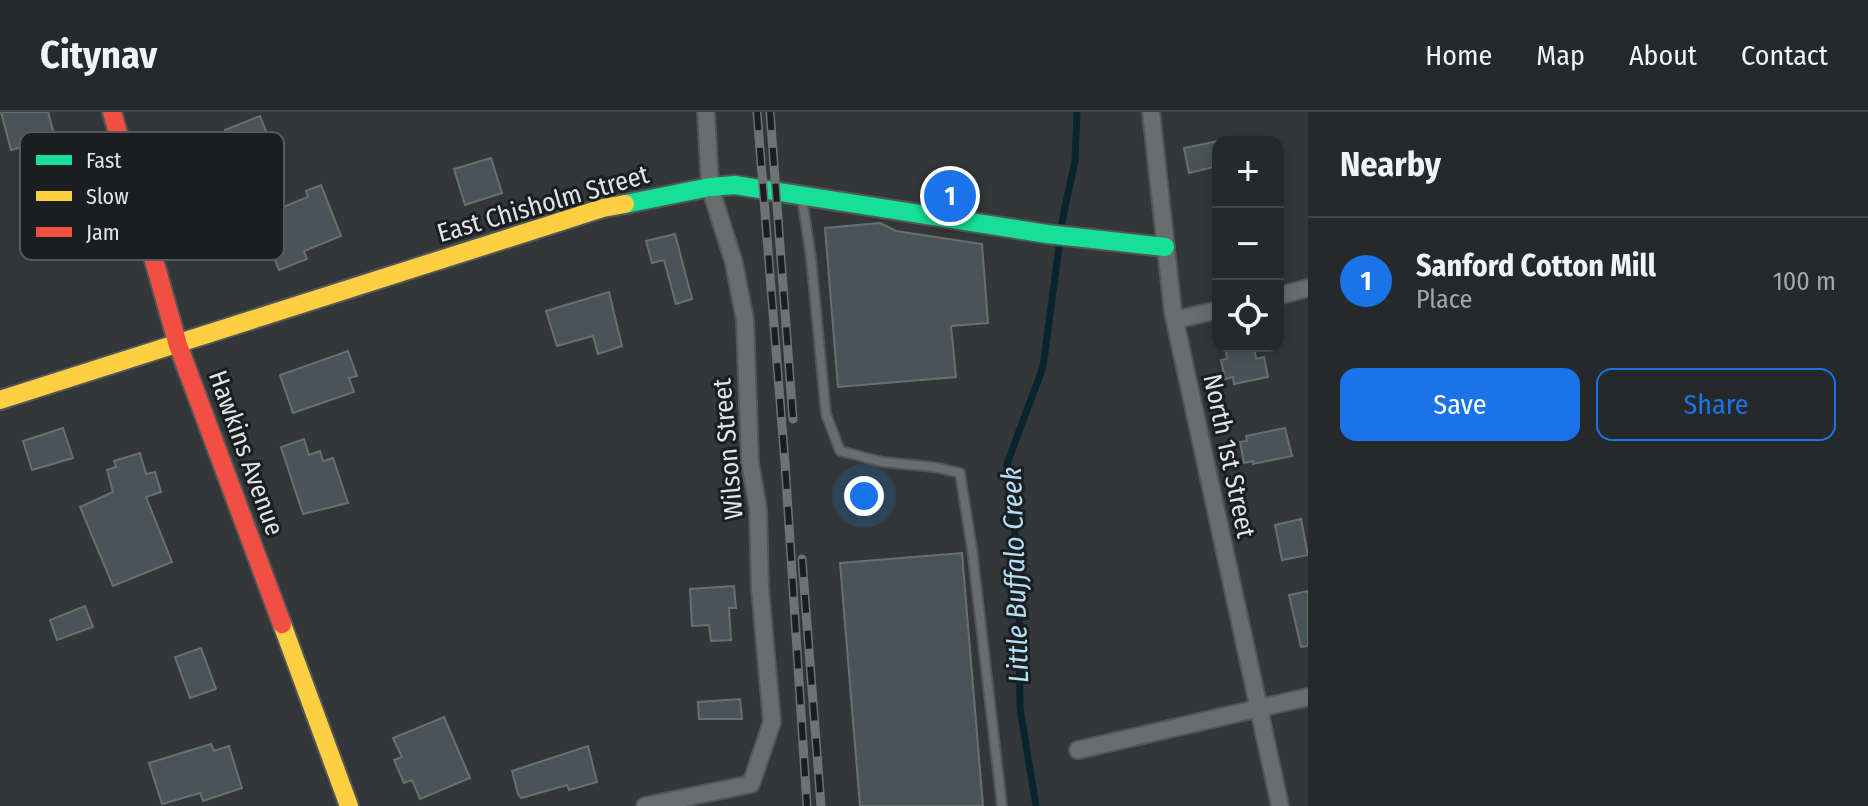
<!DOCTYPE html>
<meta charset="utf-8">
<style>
:root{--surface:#26292a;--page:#2e3132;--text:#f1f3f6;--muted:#a4a6a8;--line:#424547;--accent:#1a73e8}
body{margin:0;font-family:"Fira Sans Condensed",sans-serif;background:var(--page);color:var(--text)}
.controls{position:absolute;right:24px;top:24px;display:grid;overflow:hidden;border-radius:16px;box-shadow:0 4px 20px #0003}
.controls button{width:72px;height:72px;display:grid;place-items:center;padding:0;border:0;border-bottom:2px solid var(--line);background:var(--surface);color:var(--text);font:40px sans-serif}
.you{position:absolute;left:864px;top:384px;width:28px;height:28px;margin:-20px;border:6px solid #fff;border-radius:50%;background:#1a73e8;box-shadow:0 0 0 12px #1a73e833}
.badge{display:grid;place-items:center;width:52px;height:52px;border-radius:50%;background:var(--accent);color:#fff;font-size:26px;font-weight:700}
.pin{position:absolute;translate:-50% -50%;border:4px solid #fff;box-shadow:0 2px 8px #0006}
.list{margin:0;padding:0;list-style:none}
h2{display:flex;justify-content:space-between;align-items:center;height:104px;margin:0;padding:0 32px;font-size:34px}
h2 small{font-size:26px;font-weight:400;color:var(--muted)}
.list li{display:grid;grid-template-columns:52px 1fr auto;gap:24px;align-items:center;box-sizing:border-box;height:128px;padding:0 32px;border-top:2px solid var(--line)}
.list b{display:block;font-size:30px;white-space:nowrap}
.list p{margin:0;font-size:26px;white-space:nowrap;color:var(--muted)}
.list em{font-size:26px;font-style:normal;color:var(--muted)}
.actions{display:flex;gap:16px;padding:24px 32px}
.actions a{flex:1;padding:18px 0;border:2px solid var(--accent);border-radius:16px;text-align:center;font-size:28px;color:var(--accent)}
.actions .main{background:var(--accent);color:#fff}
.icon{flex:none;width:44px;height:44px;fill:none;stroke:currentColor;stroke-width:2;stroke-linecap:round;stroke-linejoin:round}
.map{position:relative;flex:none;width:1308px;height:694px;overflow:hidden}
header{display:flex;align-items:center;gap:48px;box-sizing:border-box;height:112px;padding:0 40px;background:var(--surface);border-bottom:2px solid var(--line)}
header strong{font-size:38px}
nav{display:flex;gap:44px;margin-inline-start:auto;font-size:28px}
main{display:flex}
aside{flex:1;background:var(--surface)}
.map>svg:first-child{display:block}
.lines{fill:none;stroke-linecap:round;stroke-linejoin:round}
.stream{stroke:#09242f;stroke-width:7}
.building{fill:#485459;stroke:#6b6e6f;stroke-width:2}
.lane-casing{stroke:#535658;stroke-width:12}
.street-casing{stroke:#535658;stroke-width:20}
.fast-casing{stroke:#535658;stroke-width:22}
.slow-casing{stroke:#535658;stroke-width:22}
.jam-casing{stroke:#535658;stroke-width:22}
.lane{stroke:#696d6e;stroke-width:8}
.street{stroke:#696d6e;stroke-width:16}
.fast{stroke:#16e098;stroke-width:18}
.slow{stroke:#ffcf43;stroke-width:18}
.jam{stroke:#f24e42;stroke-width:18}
.rail-casing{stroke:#6f7274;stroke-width:9}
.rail{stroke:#1b1e20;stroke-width:6;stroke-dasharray:18;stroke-linecap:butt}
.labels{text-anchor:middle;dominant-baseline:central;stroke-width:6;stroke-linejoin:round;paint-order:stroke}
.street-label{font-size:26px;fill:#e1e5e8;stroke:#1b1e20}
.water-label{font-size:28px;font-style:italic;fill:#b1e0f8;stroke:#1b1e20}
.key{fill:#1b1e20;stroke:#565a5c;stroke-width:2}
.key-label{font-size:22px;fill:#e1e5e8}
</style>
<header>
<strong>Citynav</strong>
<nav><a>Home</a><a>Map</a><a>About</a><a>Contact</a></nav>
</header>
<main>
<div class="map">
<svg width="1308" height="694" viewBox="0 0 1308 694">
<rect width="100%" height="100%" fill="#333738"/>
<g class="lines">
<polyline class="stream" points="1036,694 1020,596 1019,460 1007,352 1043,255 1063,105 1075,49 1077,0"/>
</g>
<g class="building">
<polygon points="1,0 48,0 55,26 11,38"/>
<polygon points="260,4 282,60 262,67 257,56 242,62 225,18"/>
<polygon points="1218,29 1218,54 1189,61 1184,36"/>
<polygon points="491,46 502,81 465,93 454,57"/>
<polygon points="321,73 341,124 304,139 307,147 279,158 260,109 270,105 268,101 308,85 306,79"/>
<polygon points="880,111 896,119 982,132 988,211 951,214 956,265 838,275 825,116"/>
<polygon points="675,122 692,187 676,192 664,148 652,151 646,129"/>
<polygon points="609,180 622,234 598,242 593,224 557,234 546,199"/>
<polygon points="1254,234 1256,247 1264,245 1268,265 1234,272 1233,265 1225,267 1221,248 1227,247 1226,239"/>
<polygon points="348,239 357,264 349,266 354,280 293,301 280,263"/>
<polygon points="63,316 73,346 32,358 23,329"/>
<polygon points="1285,316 1292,344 1253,352 1253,349 1244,351 1240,330 1247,329 1246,324"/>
<polygon points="304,327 309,343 320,339 323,349 333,346 348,391 303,402 281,335"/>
<polygon points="140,341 146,362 155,360 161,380 146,385 172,450 113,474 80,395 113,380 107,358 116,355 114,349"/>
<polygon points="1301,407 1308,443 1282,448 1275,413"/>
<polygon points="962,441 983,694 860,694 840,451"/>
<polygon points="734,474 736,496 729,496 731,528 711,529 709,513 692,514 690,477"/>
<polygon points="1308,479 1308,534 1301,535 1289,483"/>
<polygon points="85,494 93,515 57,528 50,508"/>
<polygon points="201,536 216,577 190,586 175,545"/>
<polygon points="740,587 742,607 699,607 698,590"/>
<polygon points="444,605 470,666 420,687 412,668 404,671 394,648 402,645 393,626"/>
<polygon points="211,632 214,639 229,634 242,676 203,689 200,681 162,692 149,651"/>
<polygon points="588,634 597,670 569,678 567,673 521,686 518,682 512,659"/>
</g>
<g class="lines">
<g class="lane-casing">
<polyline id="lane" points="802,86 811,146 826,302 840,339 883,350 934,355 960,361 972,437 1002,694"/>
</g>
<g class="street-casing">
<g id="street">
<polyline points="1151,0 1173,200 1280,694"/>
<polyline points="1278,184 1308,176"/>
<polyline points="1175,208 1218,198"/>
<polyline points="1078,638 1308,585"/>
<polyline points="645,694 751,672 772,610 760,476 758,397 750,350 745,208 734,151 710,75 706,0"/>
</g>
</g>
<g class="fast-casing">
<polyline id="fast" points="625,92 710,75 735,73 1047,122 1165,135"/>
</g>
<g class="slow-casing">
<g id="slow">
<polyline points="0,288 603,96 625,92"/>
<polyline points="282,512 349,694"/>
</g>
</g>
<g class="jam-casing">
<polyline id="jam" points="112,0 178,233 282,512"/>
</g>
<use href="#lane" class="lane"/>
<use href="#street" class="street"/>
<use href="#fast" class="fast"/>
<use href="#slow" class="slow"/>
<use href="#jam" class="jam"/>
<g class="rail-casing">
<g id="rail">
<polyline points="757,0 785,351 807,694"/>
<polyline points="770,0 793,307"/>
<polyline points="802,447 821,694"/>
</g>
</g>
<use href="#rail" class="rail"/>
</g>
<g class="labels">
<g class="street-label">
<text transform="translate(543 92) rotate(-16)">East Chisholm Street</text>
<text transform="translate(728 337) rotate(-95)">Wilson Street</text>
<text transform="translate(246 341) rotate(70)">Hawkins Avenue</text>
<text transform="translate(1229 344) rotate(78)">North 1st Street</text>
</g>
<g class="water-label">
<text transform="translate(1015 463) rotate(-92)">Little Buffalo Creek</text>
</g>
</g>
<rect x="20" y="20" width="264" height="128" rx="12" class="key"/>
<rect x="36" y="43" width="36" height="10" fill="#16e098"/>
<rect x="36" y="79" width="36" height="10" fill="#ffcf43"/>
<rect x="36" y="115" width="36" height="10" fill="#f24e42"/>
<g class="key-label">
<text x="86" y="56">Fast</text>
<text x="86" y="92">Slow</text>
<text x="86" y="128">Jam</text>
</g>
</svg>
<div class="controls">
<button>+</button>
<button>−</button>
<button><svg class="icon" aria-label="locate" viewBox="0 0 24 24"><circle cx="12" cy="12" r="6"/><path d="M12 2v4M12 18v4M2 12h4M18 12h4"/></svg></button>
</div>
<div class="you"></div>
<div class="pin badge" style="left:950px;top:84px">1</div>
</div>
<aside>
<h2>Nearby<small></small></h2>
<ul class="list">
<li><span class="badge">1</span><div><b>Sanford Cotton Mill</b><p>Place</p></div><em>100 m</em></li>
</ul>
<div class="actions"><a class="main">Save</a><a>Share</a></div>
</aside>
</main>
